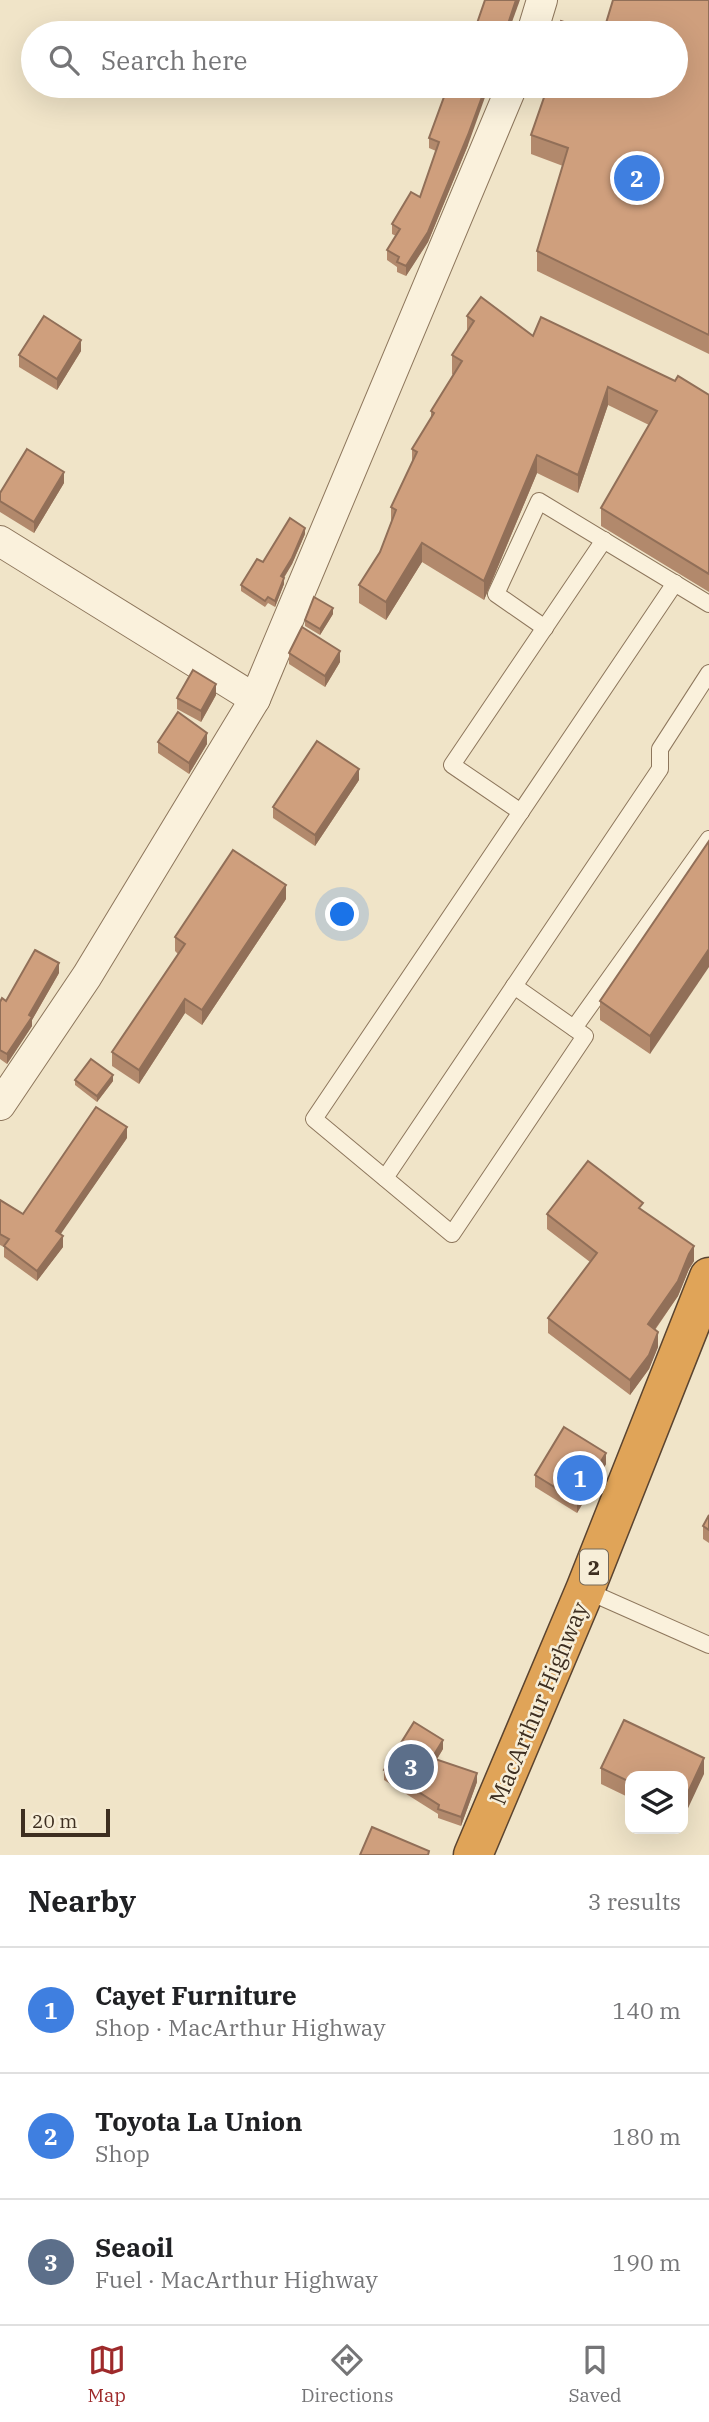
<!DOCTYPE html>
<meta charset="utf-8">
<style>
:root{--surface:#fff;--page:#f2f2f2;--text:#202124;--muted:#757577;--line:#e0e0e0;--accent:#9e2a2b}
body{margin:0;font-family:"IBM Plex Serif",serif;background:var(--page);color:var(--text)}
.controls{position:absolute;right:21px;bottom:21px;display:grid;overflow:hidden;border-radius:14px;box-shadow:0 7px 28px #0002}
.controls button{width:63px;height:63px;display:grid;place-items:center;padding:0;border:0;border-bottom:2px solid var(--line);background:var(--surface);color:var(--text);font:35px sans-serif}
.scale{position:absolute;left:21px;bottom:18px;width:89px;box-sizing:border-box;padding-left:7px;border:4px solid #3d2e20;border-top:0;font-size:19px;line-height:24px;white-space:nowrap;color:#3d2e20;-webkit-text-stroke:5px #f7eed8;paint-order:stroke}
.you{position:absolute;left:343px;top:915px;width:24px;height:24px;margin:-18px;border:5px solid #fff;border-radius:50%;background:#1a73e8;box-shadow:0 0 0 10px #1a73e833}
.badge{display:grid;place-items:center;width:46px;height:46px;border-radius:50%;background:var(--accent);color:#fff;font-size:23px;font-weight:700}
.pin{position:absolute;translate:-50% -50%;border:4px solid #fff;box-shadow:0 2px 7px #0006}
.list{margin:0;padding:0;list-style:none}
h2{display:flex;justify-content:space-between;align-items:center;height:91px;margin:0;padding:0 28px;font-size:30px}
h2 small{font-size:23px;font-weight:400;color:var(--muted)}
.list li{display:grid;grid-template-columns:46px 1fr auto;gap:21px;align-items:center;box-sizing:border-box;height:126px;padding:0 28px;border-top:2px solid var(--line)}
.list b{display:block;font-size:26px;white-space:nowrap}
.list p{margin:0;font-size:23px;white-space:nowrap;color:var(--muted)}
.list em{font-size:23px;font-style:normal;color:var(--muted)}
.icon{flex:none;width:38px;height:38px;fill:none;stroke:currentColor;stroke-width:2;stroke-linecap:round;stroke-linejoin:round}
.map{position:relative;flex:none;width:709px;height:1855px;overflow:hidden}
.search{position:absolute;background:var(--surface);box-shadow:0 7px 28px #0002;left:21px;right:21px;top:21px;height:77px;display:flex;align-items:center;gap:18px;box-sizing:border-box;padding:0 24px;border-radius:38px;color:var(--muted);font-size:26px}
.sheet{height:469px;background:var(--surface)}
nav{display:flex;justify-content:space-around;align-items:center;box-sizing:border-box;height:98px;border-top:2px solid var(--line);background:var(--surface);font-size:19px;color:var(--muted)}
nav a{display:grid;justify-items:center;gap:4px}
nav .on{color:var(--accent)}
.map>svg:first-child{display:block}
.lines{fill:none;stroke-linecap:round;stroke-linejoin:round}
.lane-casing{stroke:#8d765c;stroke-width:18}
.street-casing{stroke:#8d765c;stroke-width:32}
.highway-casing{stroke:#5b4430;stroke-width:41}
.lane{stroke:#faf1dc;stroke-width:16}
.street{stroke:#faf1dc;stroke-width:30}
.highway{stroke:#e0a458;stroke-width:38}
.wall{fill:#b2896c}
.shaded-wall{fill:#916f58}
.building{fill:#cf9f7d;stroke:#916f58;stroke-width:2}
.labels{text-anchor:middle;dominant-baseline:central;stroke-width:5;stroke-linejoin:round;paint-order:stroke}
.shield{fill:#f7eed8;stroke:#756857;stroke-width:2}
.shield-label{font-size:21px;font-weight:bold;fill:#3d2e20}
.street-label{font-size:23px;fill:#3d2e20;stroke:#f7eed8}
</style>
<div class="map">
<svg width="709" height="1855" viewBox="0 0 709 1855">
<rect width="100%" height="100%" fill="#f0e4c8"/>
<g class="lines">
<g class="lane-casing">
<g id="lane">
<polyline points="545,628 496,594 539,501 709,604"/>
<polyline points="521,812 452,765 604,540"/>
<polyline points="514,986 585,1036 452,1234 314,1119 675,583"/>
<polyline points="574,1028 709,839"/>
<polyline points="385,1178 660,769 660,749 709,673"/>
<polyline points="585,1590 709,1645"/>
</g>
</g>
<g class="street-casing">
<g id="street">
<polyline points="532,33 542,0"/>
<polyline points="0,541 255,699"/>
<polyline points="0,1105 87,976 255,699 512,86"/>
</g>
</g>
<g class="highway-casing">
<polyline id="highway" points="473,1855 585,1590 709,1277"/>
</g>
<use href="#lane" class="lane"/>
<use href="#street" class="street"/>
<use href="#highway" class="highway"/>
</g>
<g class="wall">
<polygon points="709,0 709,354 537,271 537,251 563,166 531,154 531,135"/>
<polygon points="429,138 468,145 428,242 406,276 397,272 397,267 387,260 387,250 396,236 392,234 392,224 420,197 436,151 429,148"/>
<polygon points="467,316 675,381 709,395 709,592 601,526 601,508 649,425 608,405 578,493 537,473 484,600 422,562 386,620 359,603 359,585 380,552 391,522 391,507 412,464 412,449 431,418 431,411 453,375 452,374 452,355 467,331"/>
<polygon points="81,351 57,390 19,367 19,355"/>
<polygon points="64,483 34,533 0,512 0,493"/>
<polygon points="305,534 292,564 284,578 284,584 275,607 268,603 265,607 241,591 241,585 263,562"/>
<polygon points="333,614 320,635 305,626 305,620"/>
<polygon points="289,653 340,662 325,687 289,664"/>
<polygon points="216,695 201,722 177,709 177,698"/>
<polygon points="158,742 207,744 189,774 158,753"/>
<polygon points="359,780 315,846 273,818 273,807"/>
<polygon points="709,841 650,1054 600,1020 600,1001"/>
<polygon points="286,899 202,1025 185,1013 139,1084 112,1066 112,1052 178,954 175,951 175,937"/>
<polygon points="59,973 32,1020 32,1026 7,1064 0,1059 0,1002 6,1001"/>
<polygon points="75,1080 113,1081 97,1102 75,1085"/>
<polygon points="127,1138 60,1234 63,1247 37,1281 4,1257 4,1247 0,1245 0,1200 23,1214"/>
<polygon points="643,1211 694,1261 689,1269 678,1296 655,1330 658,1347 649,1369 630,1395 548,1333 548,1318 590,1262 547,1229 547,1214"/>
<polygon points="606,1464 577,1513 535,1487 535,1475"/>
<polygon points="709,1515 709,1543 703,1539 703,1526"/>
<polygon points="443,1749 437,1759 477,1782 461,1826 438,1818 438,1814 384,1780 384,1770"/>
<polygon points="601,1768 704,1774 683,1776 630,1776 630,1798 601,1784"/>
</g>
<g class="shaded-wall">
<polygon points="516,0 520,0 508,33 505,33"/>
<polygon points="486,86 489,86 468,145 428,242 406,276 406,266"/>
<polygon points="81,340 81,351 57,390 57,379"/>
<polygon points="608,387 608,405 578,493 578,475"/>
<polygon points="537,455 537,473 484,600 484,581"/>
<polygon points="64,472 64,483 34,533 34,522"/>
<polygon points="305,528 305,534 292,564 281,582 281,576"/>
<polygon points="422,543 422,562 386,620 386,602"/>
<polygon points="284,578 284,584 275,607 275,601"/>
<polygon points="333,608 333,614 320,635 320,629"/>
<polygon points="340,651 340,662 325,687 325,676"/>
<polygon points="216,684 216,695 201,722 201,711"/>
<polygon points="207,733 207,744 189,774 189,763"/>
<polygon points="359,769 359,780 315,846 315,835"/>
<polygon points="286,885 286,899 202,1025 202,1010"/>
<polygon points="709,949 709,967 650,1054 650,1036"/>
<polygon points="59,963 59,973 32,1020 32,1026 7,1064 7,1054"/>
<polygon points="185,999 185,1013 139,1084 139,1070"/>
<polygon points="113,1075 113,1081 97,1102 97,1096"/>
<polygon points="127,1127 127,1138 56,1241 56,1231"/>
<polygon points="63,1236 63,1247 37,1281 37,1271"/>
<polygon points="694,1246 694,1261 689,1269 678,1296 648,1339 648,1324 689,1254"/>
<polygon points="658,1332 658,1347 649,1369 630,1395 630,1380"/>
<polygon points="606,1453 606,1464 577,1513 577,1501"/>
<polygon points="443,1740 443,1749 432,1767 432,1758"/>
<polygon points="704,1758 704,1774 683,1819 683,1803"/>
<polygon points="477,1773 477,1782 461,1826 461,1817"/>
</g>
<g class="building">
<polygon points="485,0 516,0 505,33 461,33 463,28 474,32"/>
<polygon points="613,0 709,0 709,335 537,251 568,148 531,135 548,86 676,86 676,33 603,33"/>
<polygon points="561,21 595,33 557,33"/>
<polygon points="448,86 486,86 468,135 428,232 406,266 397,262 399,257 387,250 400,229 392,224 411,192 420,197 439,142 429,138"/>
<polygon points="481,297 533,336 541,317 675,381 678,376 709,395 709,574 601,508 657,411 608,387 578,475 537,455 484,581 422,543 386,602 359,585 380,552 396,510 391,507 417,452 412,449 434,413 431,411 462,361 452,355 474,321 467,316"/>
<polygon points="44,316 81,340 57,379 19,355"/>
<polygon points="27,449 64,472 34,522 0,501 0,493"/>
<polygon points="290,518 305,528 292,558 281,576 284,578 275,601 268,597 265,601 241,585 257,559 263,562"/>
<polygon points="314,597 333,608 320,629 305,620"/>
<polygon points="302,627 340,651 325,676 289,653"/>
<polygon points="193,670 216,684 201,711 177,698"/>
<polygon points="178,712 207,733 189,763 158,742"/>
<polygon points="317,741 359,769 315,835 273,807"/>
<polygon points="709,841 709,949 650,1036 600,1001"/>
<polygon points="233,850 286,885 202,1010 185,999 139,1070 112,1052 185,944 175,937"/>
<polygon points="35,950 59,963 29,1015 32,1017 7,1054 0,1050 0,1002 2,998 6,1001"/>
<polygon points="91,1059 113,1075 97,1096 75,1080"/>
<polygon points="96,1107 127,1127 56,1231 63,1236 37,1271 4,1246 9,1239 0,1234 0,1200 23,1214"/>
<polygon points="588,1161 643,1203 639,1208 694,1246 689,1254 678,1281 648,1324 658,1332 649,1355 630,1380 548,1318 597,1253 547,1214"/>
<polygon points="564,1427 606,1453 577,1501 535,1475"/>
<polygon points="709,1515 709,1530 703,1526"/>
<polygon points="624,1720 704,1758 683,1803 683,1776 630,1776 630,1782 601,1768"/>
<polygon points="414,1722 443,1740 432,1758 477,1773 461,1817 438,1809 439,1805 384,1770"/>
<polygon points="372,1827 429,1851 428,1855 360,1855"/>
</g>
<g class="labels">
<rect class="shield" x="580" y="1549.5" width="28" height="35" rx="5"/>
<g class="shield-label">
<text x="594" y="1567">2</text>
</g>
<g class="street-label">
<text transform="translate(538 1703) rotate(-67)">MacArthur Highway</text>
</g>
</g>
</svg>
<div class="controls">
<button><svg class="icon" aria-label="layers" viewBox="0 0 24 24"><path d="M12 4l9 5-9 5-9-5zM3 14l9 5 9-5"/></svg></button>
</div>
<div class="scale">20 m</div>
<div class="you"></div>
<div class="pin badge" style="left:580px;top:1478px;background:#3f7fe0">1</div>
<div class="pin badge" style="left:637px;top:178px;background:#3f7fe0">2</div>
<div class="pin badge" style="left:411px;top:1767px;background:#5c6f8a">3</div>
<div class="search"><svg class="icon" aria-label="search" viewBox="0 0 24 24"><circle cx="10" cy="10" r="6"/><path d="M15 15l6 6"/></svg>Search here</div>
</div>
<section class="sheet">
<h2>Nearby<small>3 results</small></h2>
<ul class="list">
<li><span class="badge" style="background:#3f7fe0">1</span><div><b>Cayet Furniture</b><p>Shop · MacArthur Highway</p></div><em>140 m</em></li>
<li><span class="badge" style="background:#3f7fe0">2</span><div><b>Toyota La Union</b><p>Shop</p></div><em>180 m</em></li>
<li><span class="badge" style="background:#5c6f8a">3</span><div><b>Seaoil</b><p>Fuel · MacArthur Highway</p></div><em>190 m</em></li>
</ul>
</section>
<nav>
<a class="on"><svg class="icon" aria-label="map" viewBox="0 0 24 24"><path d="M3 6l6-2 6 2 6-2v14l-6 2-6-2-6 2zM9 4v14M15 6v14"/></svg>Map</a>
<a><svg class="icon" aria-label="directions" viewBox="0 0 24 24"><path d="M12 3l9 9-9 9-9-9zM9 14v-3h6M13 9l2 2-2 2"/></svg>Directions</a>
<a><svg class="icon" aria-label="saved" viewBox="0 0 24 24"><path d="M7 4h10v16l-5-4-5 4z"/></svg>Saved</a>
</nav>
